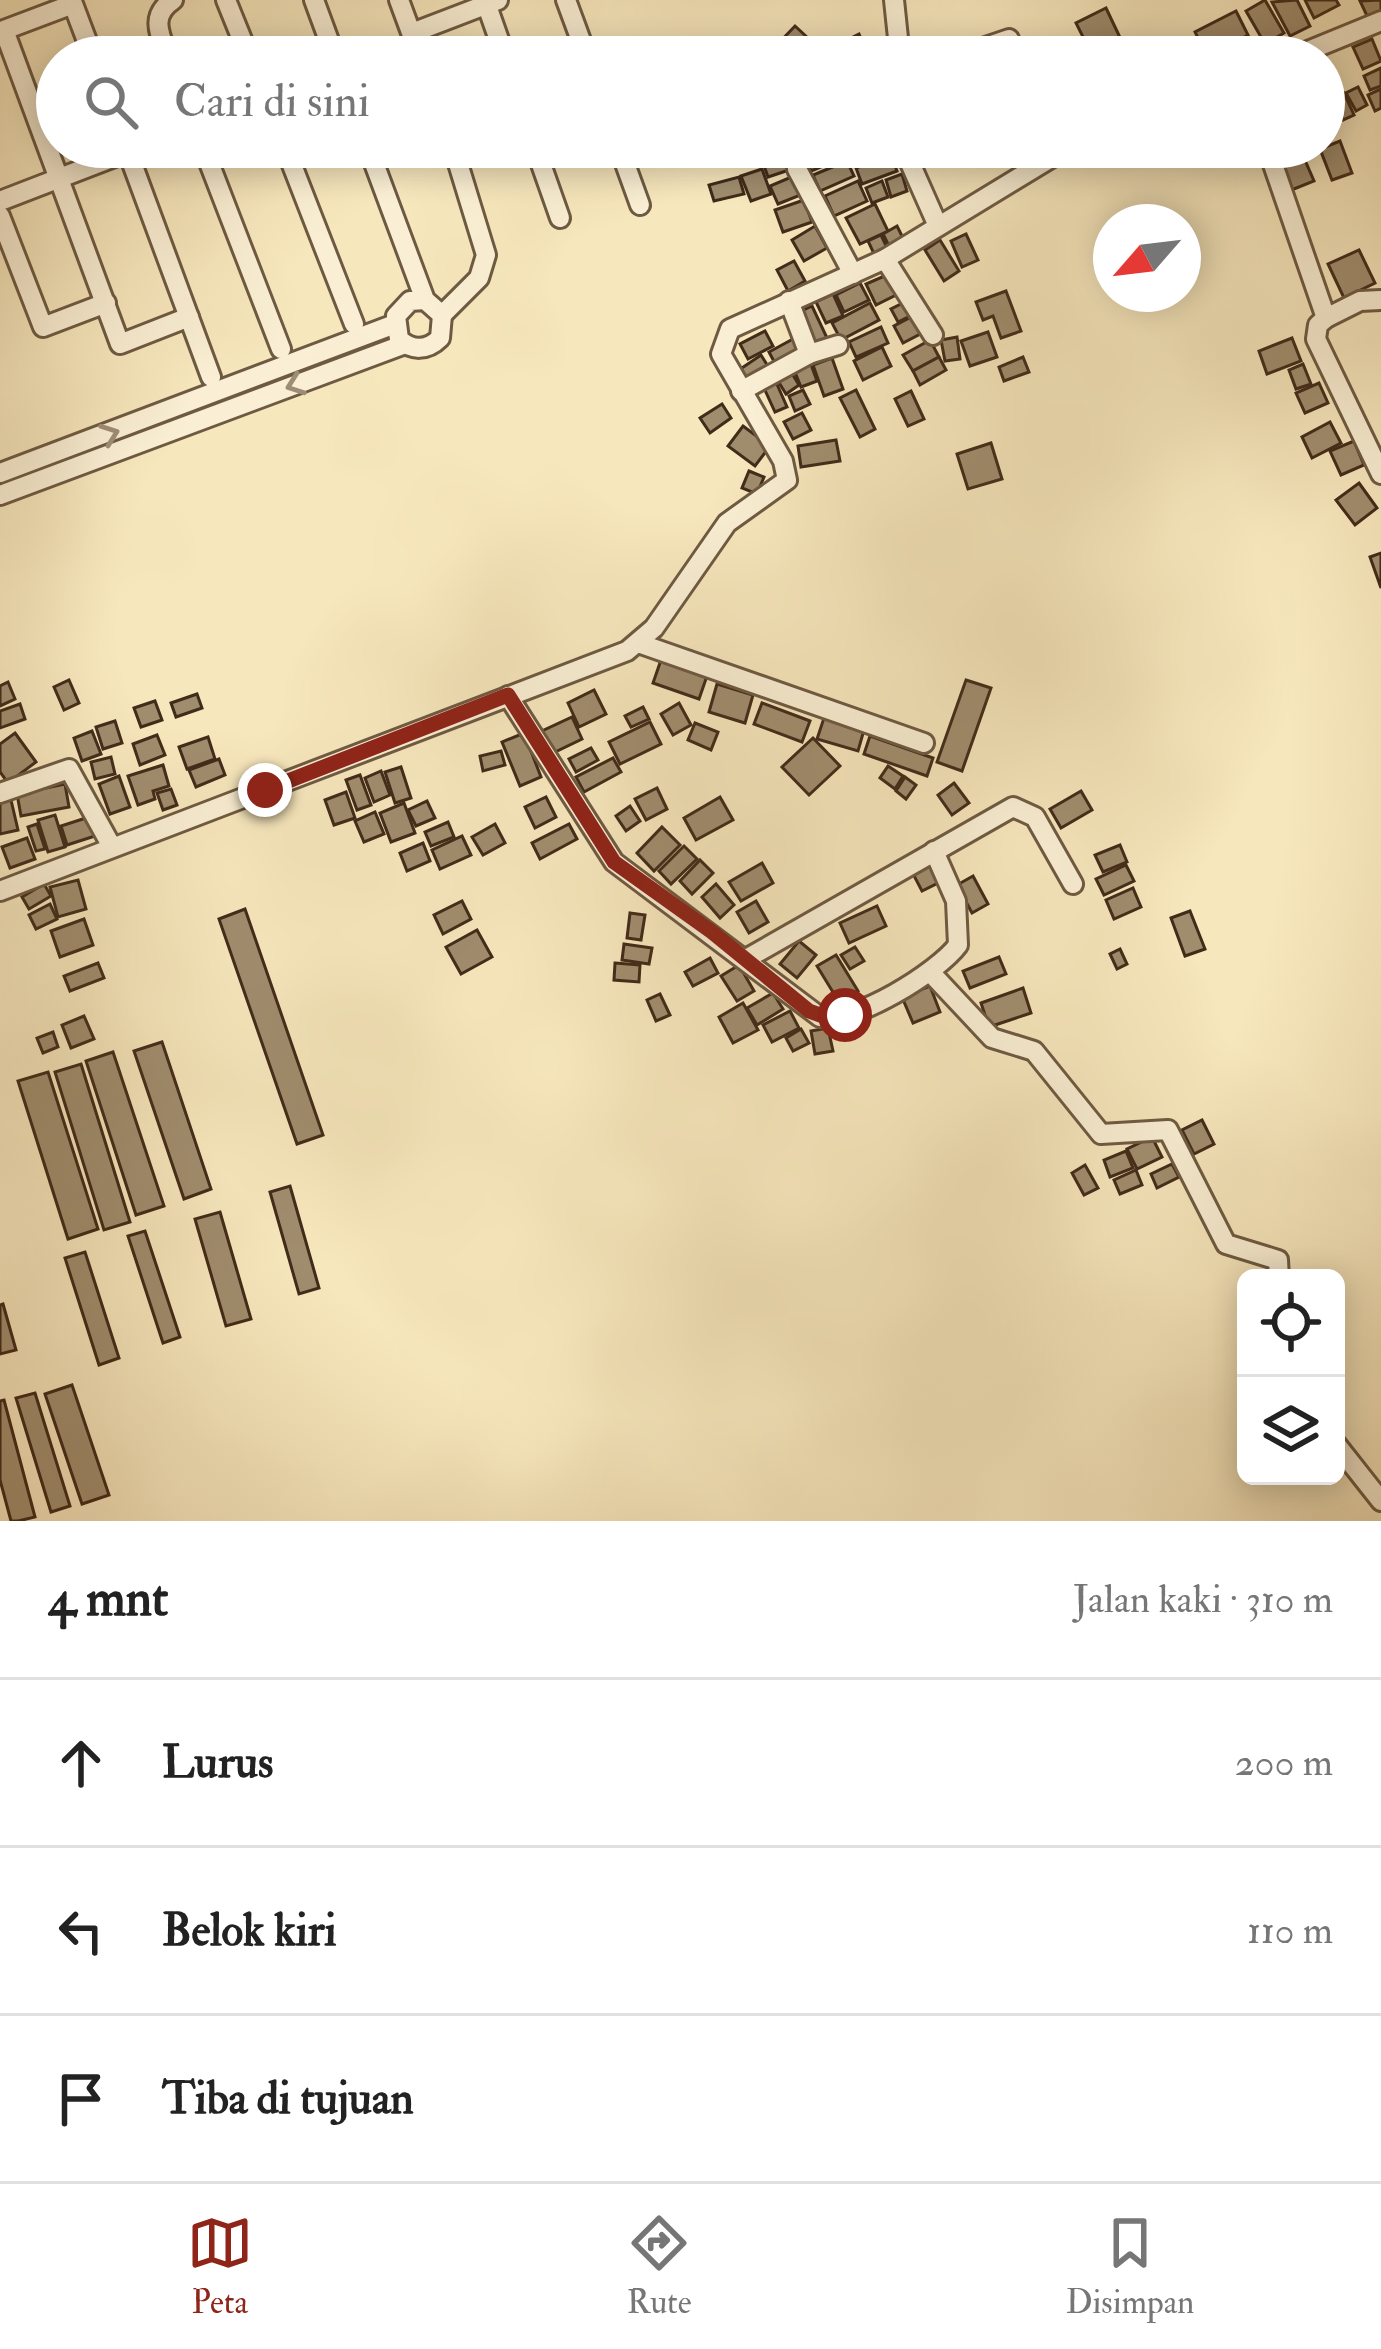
<!DOCTYPE html>
<html lang="id">
<meta charset="utf-8">
<style>
:root{--surface:#fff;--page:#f2f2f2;--text:#222;--muted:#767676;--line:#e0e0e0;--accent:#8f2418}
body{margin:0;font-family:"IM FELL Double Pica",serif;background:var(--page);color:var(--text)}
.controls{position:absolute;right:36px;bottom:36px;display:grid;overflow:hidden;border-radius:18px;box-shadow:0 6px 30px #0003}
.controls button{width:108px;height:108px;display:grid;place-items:center;padding:0;border:0;border-bottom:3px solid var(--line);background:var(--surface);color:var(--text);font:60px sans-serif}
.compass{position:absolute;left:1093px;top:204px;width:108px;height:108px;border-radius:50%;background:var(--surface);box-shadow:0 6px 30px #0003;rotate:242deg}
.stop{position:absolute;width:36px;height:36px;margin:-27px;border:9px solid #8f2418;border-radius:50%;background:#fff}
.stop.end{background:#8f2418;border-color:#fff;box-shadow:0 3px 12px #0008}
.list{margin:0;padding:0;list-style:none}
h2{display:flex;justify-content:space-between;align-items:center;height:156px;margin:0;padding:0 48px;font-size:51px}
h2 small{font-size:39px;font-weight:400;color:var(--muted)}
.list li{display:grid;grid-template-columns:78px 1fr auto;gap:36px;align-items:center;box-sizing:border-box;height:168px;padding:0 48px;border-top:3px solid var(--line)}
.list b{display:block;font-size:45px;white-space:nowrap}
.list em{font-size:39px;font-style:normal;color:var(--muted)}
.icon{flex:none;width:66px;height:66px;fill:none;stroke:currentColor;stroke-width:2;stroke-linecap:round;stroke-linejoin:round}
.map{position:relative;flex:none;width:1381px;height:1521px;overflow:hidden}
.search{position:absolute;background:var(--surface);box-shadow:0 6px 30px #0003;left:36px;right:36px;top:36px;height:132px;display:flex;align-items:center;gap:30px;box-sizing:border-box;padding:0 42px;border-radius:66px;color:var(--muted);font-size:45px}
.sheet{height:660px;background:var(--surface)}
nav{display:flex;justify-content:space-around;align-items:center;box-sizing:border-box;height:168px;border-top:3px solid var(--line);background:var(--surface);font-size:33px;color:var(--muted)}
nav a{display:grid;justify-items:center;gap:6px}
nav .on{color:var(--accent)}
.map>svg:first-child{display:block}
.building{fill:#a08d6e;stroke:#412b19;stroke-width:3}
.lines{fill:none;stroke-linecap:round;stroke-linejoin:round}
.minor-casing{stroke:#6e5a42;stroke-width:24}
.minor{stroke:#faefd4;stroke-width:18}
.oneway{stroke:#9e8d76}
.route{stroke:#8f2418;stroke-width:15}
</style>
<div class="map">
<svg width="1381" height="1521" viewBox="0 0 1381 1521">
<rect width="100%" height="100%" fill="#f7e7bd"/>
<filter id="stains"><feTurbulence type="fractalNoise" baseFrequency=".00167" numOctaves="4"/><feColorMatrix values="0 0 0 0 .2 0 0 0 0 .09 0 0 0 0 .02 0 0 0 .5 -.17"/></filter>
<radialGradient id="worn" r=".72"><stop offset=".6" stop-color="#630" stop-opacity="0"/><stop offset="1" stop-color="#630" stop-opacity=".3"/></radialGradient>
<g class="building">
<polygon points="1265,0 1284,33 1265,44 1246,11"/>
<polygon points="1297,0 1310,26 1290,36 1272,2"/>
<polygon points="1305,0 1336,0 1339,5 1314,18"/>
<polygon points="1381,0 1381,11 1368,18 1360,1"/>
<polygon points="1106,8 1124,46 1093,57 1076,23"/>
<polygon points="1236,11 1248,35 1207,56 1195,32"/>
<polygon points="795,26 809,39 792,57 781,57 773,49"/>
<polygon points="859,34 869,57 847,57 841,43"/>
<polygon points="1372,39 1381,61 1363,69 1353,47"/>
<polygon points="1068,42 1076,57 1050,57 1047,53"/>
<polygon points="809,43 819,52 814,57 796,57"/>
<polygon points="1152,46 1172,57 1146,57"/>
<polygon points="1327,64 1336,86 1324,91 1324,65"/>
<polygon points="1381,68 1381,86 1370,90 1364,76"/>
<polygon points="1358,87 1367,105 1356,111 1346,93"/>
<polygon points="1381,89 1381,108 1375,111 1368,95"/>
<polygon points="1344,93 1354,115 1343,120 1332,98"/>
<polygon points="1340,141 1352,173 1332,180 1320,149"/>
<polygon points="709,147 732,147 734,157 713,161"/>
<polygon points="732,147 753,147 755,156 735,160"/>
<polygon points="801,147 844,147 848,156 811,171"/>
<polygon points="1276,147 1302,147 1303,148 1279,157"/>
<polygon points="785,149 792,169 768,177 761,157"/>
<polygon points="1301,151 1314,181 1289,191 1277,161"/>
<polygon points="891,155 897,171 862,184 856,168"/>
<polygon points="847,161 854,176 820,191 813,175"/>
<polygon points="762,169 771,194 751,201 741,176"/>
<polygon points="902,174 907,191 891,197 886,180"/>
<polygon points="796,175 803,194 778,204 770,186"/>
<polygon points="739,177 744,194 714,201 709,185"/>
<polygon points="858,181 867,201 834,216 825,196"/>
<polygon points="882,181 888,197 872,203 866,188"/>
<polygon points="804,200 812,222 783,232 775,210"/>
<polygon points="875,204 888,231 860,244 846,218"/>
<polygon points="815,226 827,248 804,261 792,240"/>
<polygon points="897,226 906,244 892,252 883,234"/>
<polygon points="966,234 978,260 962,267 951,241"/>
<polygon points="881,235 889,252 876,258 868,241"/>
<polygon points="940,240 959,271 944,281 925,250"/>
<polygon points="1359,250 1375,283 1344,298 1328,264"/>
<polygon points="794,261 805,281 788,291 777,270"/>
<polygon points="889,274 898,294 876,305 866,284"/>
<polygon points="860,283 869,300 844,312 836,295"/>
<polygon points="1006,291 1021,331 1001,338 993,316 983,320 976,302"/>
<polygon points="833,294 843,316 826,323 816,302"/>
<polygon points="907,301 914,314 898,322 891,309"/>
<polygon points="870,303 879,320 841,340 832,323"/>
<polygon points="812,306 828,340 811,348 795,314"/>
<polygon points="915,315 924,332 903,343 894,326"/>
<polygon points="881,327 888,343 856,357 849,342"/>
<polygon points="765,331 773,346 748,359 740,344"/>
<polygon points="988,332 997,357 970,366 961,341"/>
<polygon points="957,337 960,359 945,361 941,340"/>
<polygon points="1292,338 1301,361 1267,374 1259,351"/>
<polygon points="793,339 802,355 777,367 769,352"/>
<polygon points="930,340 939,357 913,371 903,355"/>
<polygon points="882,347 891,366 863,380 854,361"/>
<polygon points="761,355 771,371 746,388 736,372"/>
<polygon points="939,357 946,370 920,385 913,371"/>
<polygon points="1023,357 1029,372 1004,381 999,367"/>
<polygon points="832,358 843,389 824,396 813,365"/>
<polygon points="809,359 817,381 801,387 792,365"/>
<polygon points="1303,364 1311,384 1296,389 1289,370"/>
<polygon points="791,372 799,385 786,394 778,381"/>
<polygon points="776,382 787,407 775,412 764,388"/>
<polygon points="1319,383 1328,403 1305,413 1296,393"/>
<polygon points="803,390 810,404 795,411 789,396"/>
<polygon points="856,390 875,429 860,437 840,398"/>
<polygon points="911,391 924,419 908,426 895,399"/>
<polygon points="722,404 731,418 710,433 700,418"/>
<polygon points="802,413 811,430 793,439 784,422"/>
<polygon points="1330,422 1341,443 1312,458 1302,437"/>
<polygon points="743,426 770,446 755,466 728,446"/>
<polygon points="836,440 840,461 801,467 798,446"/>
<polygon points="1354,441 1364,465 1341,475 1330,451"/>
<polygon points="991,443 1002,479 968,489 957,454"/>
<polygon points="749,471 764,477 757,494 742,488"/>
<polygon points="1359,483 1377,508 1355,525 1336,500"/>
<polygon points="1381,553 1381,588 1370,557"/>
<polygon points="661,660 707,676 699,699 653,683"/>
<polygon points="69,680 79,703 64,710 54,687"/>
<polygon points="966,680 991,688 962,771 937,762"/>
<polygon points="8,682 15,699 0,706 0,686"/>
<polygon points="717,684 753,695 745,723 709,712"/>
<polygon points="594,690 606,714 579,727 568,703"/>
<polygon points="197,694 202,708 176,717 171,703"/>
<polygon points="155,701 162,720 141,727 134,708"/>
<polygon points="679,703 691,725 673,735 661,714"/>
<polygon points="762,703 810,721 802,742 754,724"/>
<polygon points="20,704 25,719 0,728 0,711"/>
<polygon points="643,707 649,719 631,727 625,716"/>
<polygon points="572,717 582,739 553,753 542,731"/>
<polygon points="824,718 864,730 858,751 817,739"/>
<polygon points="115,721 122,743 103,749 96,727"/>
<polygon points="650,722 661,744 620,764 609,742"/>
<polygon points="695,723 718,732 711,750 688,740"/>
<polygon points="92,731 101,754 82,761 74,738"/>
<polygon points="15,733 36,762 8,783 0,772 0,744"/>
<polygon points="524,733 541,777 520,786 502,742"/>
<polygon points="157,735 165,755 140,765 133,744"/>
<polygon points="870,736 933,758 927,776 864,754"/>
<polygon points="208,737 215,759 187,769 179,747"/>
<polygon points="813,738 840,766 809,795 782,767"/>
<polygon points="591,748 598,760 576,772 569,759"/>
<polygon points="501,751 505,765 483,771 480,756"/>
<polygon points="111,757 115,774 95,779 91,762"/>
<polygon points="613,758 621,772 584,792 576,777"/>
<polygon points="219,759 225,775 196,787 189,770"/>
<polygon points="163,765 169,786 153,791 155,799 138,805 128,776"/>
<polygon points="888,766 903,776 895,789 880,778"/>
<polygon points="401,767 411,798 395,803 385,772"/>
<polygon points="381,771 390,795 374,802 365,778"/>
<polygon points="360,775 371,805 357,810 346,780"/>
<polygon points="119,776 130,807 110,814 99,784"/>
<polygon points="905,777 916,785 906,799 896,791"/>
<polygon points="954,783 969,803 952,815 938,795"/>
<polygon points="65,784 69,807 21,816 17,794"/>
<polygon points="657,788 667,809 646,820 635,799"/>
<polygon points="171,789 177,805 163,810 157,793"/>
<polygon points="1081,791 1092,810 1061,828 1050,809"/>
<polygon points="346,792 355,818 334,825 325,800"/>
<polygon points="546,797 556,817 535,828 525,807"/>
<polygon points="720,797 733,820 696,840 684,818"/>
<polygon points="11,800 18,830 0,834 0,802"/>
<polygon points="427,801 435,818 416,826 408,810"/>
<polygon points="404,803 415,833 391,842 380,813"/>
<polygon points="630,806 640,821 626,831 616,816"/>
<polygon points="375,812 384,834 364,842 355,821"/>
<polygon points="55,815 65,847 48,852 38,820"/>
<polygon points="89,817 95,836 67,845 61,826"/>
<polygon points="448,822 454,837 431,846 425,832"/>
<polygon points="37,824 45,849 36,851 28,827"/>
<polygon points="495,824 505,843 483,855 472,837"/>
<polygon points="569,824 577,839 540,859 532,843"/>
<polygon points="662,827 680,845 654,871 637,853"/>
<polygon points="462,836 471,855 440,869 432,850"/>
<polygon points="27,838 35,859 10,868 2,847"/>
<polygon points="423,843 430,861 407,871 400,853"/>
<polygon points="1120,845 1127,862 1103,872 1095,855"/>
<polygon points="684,846 697,859 671,884 659,871"/>
<polygon points="700,860 713,873 692,894 680,881"/>
<polygon points="929,861 940,882 922,891 911,870"/>
<polygon points="762,863 773,883 741,901 729,882"/>
<polygon points="1126,865 1134,881 1104,895 1096,879"/>
<polygon points="973,876 988,904 972,913 957,885"/>
<polygon points="78,880 86,909 58,917 50,887"/>
<polygon points="44,884 51,896 29,909 22,897"/>
<polygon points="716,884 734,905 720,918 702,897"/>
<polygon points="1133,888 1141,907 1114,919 1106,900"/>
<polygon points="462,901 471,919 443,934 434,915"/>
<polygon points="756,901 768,922 749,933 737,912"/>
<polygon points="50,904 57,919 36,929 29,915"/>
<polygon points="877,906 886,926 849,943 840,923"/>
<polygon points="245,909 323,1135 297,1144 219,919"/>
<polygon points="1190,911 1205,949 1185,956 1171,918"/>
<polygon points="630,913 645,915 641,940 627,938"/>
<polygon points="84,919 93,945 60,957 51,931"/>
<polygon points="477,930 492,957 461,974 446,947"/>
<polygon points="799,941 816,955 797,978 780,964"/>
<polygon points="624,944 652,948 649,964 622,960"/>
<polygon points="855,947 864,961 850,969 841,955"/>
<polygon points="1120,949 1127,964 1117,969 1110,954"/>
<polygon points="836,955 858,991 839,1002 817,966"/>
<polygon points="999,957 1006,974 970,988 963,971"/>
<polygon points="710,958 718,973 693,986 685,972"/>
<polygon points="98,963 104,978 70,991 64,976"/>
<polygon points="615,963 640,965 639,982 614,980"/>
<polygon points="739,965 754,991 737,1001 721,976"/>
<polygon points="930,986 940,1012 913,1023 902,997"/>
<polygon points="1023,988 1031,1013 989,1027 981,1003"/>
<polygon points="773,993 783,1009 757,1025 747,1008"/>
<polygon points="660,994 670,1015 656,1021 647,1000"/>
<polygon points="743,1003 758,1030 733,1043 719,1017"/>
<polygon points="790,1011 799,1028 772,1042 763,1025"/>
<polygon points="84,1016 94,1039 71,1048 62,1025"/>
<polygon points="828,1028 833,1051 815,1054 811,1031"/>
<polygon points="801,1029 809,1043 793,1051 786,1038"/>
<polygon points="53,1032 58,1047 43,1053 37,1038"/>
<polygon points="162,1042 211,1189 184,1199 134,1051"/>
<polygon points="113,1052 164,1206 136,1215 86,1061"/>
<polygon points="81,1064 130,1222 104,1230 55,1072"/>
<polygon points="48,1072 98,1229 68,1239 18,1081"/>
<polygon points="1202,1120 1214,1144 1194,1154 1182,1130"/>
<polygon points="1152,1137 1162,1157 1137,1169 1127,1149"/>
<polygon points="1126,1151 1133,1168 1110,1177 1104,1160"/>
<polygon points="1172,1164 1179,1177 1157,1188 1151,1174"/>
<polygon points="1085,1165 1098,1188 1084,1195 1072,1173"/>
<polygon points="1136,1170 1142,1185 1120,1194 1114,1180"/>
<polygon points="290,1186 319,1288 299,1294 270,1192"/>
<polygon points="220,1212 251,1319 226,1326 195,1219"/>
<polygon points="145,1231 180,1337 163,1343 128,1236"/>
<polygon points="85,1252 119,1358 99,1365 65,1258"/>
<polygon points="3,1304 16,1350 0,1354 0,1305"/>
<polygon points="72,1385 109,1495 82,1504 45,1394"/>
<polygon points="35,1393 70,1506 51,1512 16,1398"/>
<polygon points="4,1400 35,1517 18,1521 11,1521 0,1480 0,1401"/>
</g>
<g class="lines">
<g class="minor-casing">
<g id="minor">
<polyline points="226,0 249,57"/>
<polyline points="314,0 335,57"/>
<polyline points="399,0 420,57"/>
<polyline points="485,0 505,57"/>
<polyline points="566,0 587,57"/>
<polyline points="894,0 900,57"/>
<polyline points="412,33 498,0"/>
<polyline points="93,57 73,4 4,30 120,344 189,317"/>
<path d="M168 57C160 35 149 16 173 0"/>
<polyline points="956,57 1009,39"/>
<polyline points="1293,57 1381,21"/>
<polyline points="126,147 211,377"/>
<polyline points="203,147 281,349"/>
<polyline points="285,147 354,324"/>
<path d="M368 147 425 300 442 315 440 338C427 351 412 351 399 339L396 316 410 301 425 300"/>
<polyline points="535,147 560,218"/>
<polyline points="619,147 640,205"/>
<polyline points="796,147 797,169 853,274"/>
<polyline points="903,147 938,226"/>
<polyline points="1267,147 1326,318 1360,301 1381,300"/>
<polyline points="0,201 135,149"/>
<polyline points="0,216 43,327 106,303"/>
<polyline points="885,259 933,335"/>
<polyline points="789,301 809,354"/>
<polyline points="442,315 479,278 486,255 453,147"/>
<polyline points="1326,318 1318,325 1316,339 1381,474"/>
<polyline points="741,391 809,354 838,345"/>
<polyline points="0,473 395,324"/>
<polyline points="0,495 405,344"/>
<polyline points="641,644 924,743"/>
<path d="M508 696 614 862 820 1017C855 1024 938 972 958 945L956 901 934 851"/>
<polyline points="0,793 69,769 112,847"/>
<polyline points="0,891 627,651 654,628 727,523 787,480 783,461 721,354 730,329 885,259 1069,147"/>
<polyline points="746,959 1013,807 1035,817 1073,884"/>
<polyline points="931,973 992,1038 1034,1051 1101,1134 1168,1130 1226,1244 1278,1260 1279,1278"/>
<polyline points="1336,1444 1381,1501"/>
</g>
</g>
<use href="#minor" class="minor"/>
</g>
<defs><path id="oneway-chevron" d="M-2-3.5L2.5 0L-2 3.5" fill="none" stroke-width="1.6" stroke-linecap="round" stroke-linejoin="round" transform="scale(3)"/></defs>
<g class="oneway">
<use href="#oneway-chevron" transform="translate(295 385) rotate(160)"/>
<use href="#oneway-chevron" transform="translate(110 434) rotate(-20)"/>
</g>
<g class="lines">
<polyline class="route" points="265,790 508,695 614,862 712,932 809,1011 831,1019 845,1015"/>
</g>
<rect width="100%" height="100%" filter="url(#stains)"/>
<rect width="100%" height="100%" fill="url(#worn)"/>
</svg>
<div class="controls">
<button><svg class="icon" aria-label="locate" viewBox="0 0 24 24"><circle cx="12" cy="12" r="6"/><path d="M12 2v4M12 18v4M2 12h4M18 12h4"/></svg></button>
<button><svg class="icon" aria-label="layers" viewBox="0 0 24 24"><path d="M12 4l9 5-9 5-9-5zM3 14l9 5 9-5"/></svg></button>
</div>
<svg class="compass" viewBox="-18 -18 36 36"><path d="M0-13l5 13h-10z" fill="#e53935"/><path d="M0 13l5-13h-10z" fill="#767676"/></svg>
<div class="stop" style="left:845px;top:1015px"></div>
<div class="stop end" style="left:265px;top:790px"></div>
<div class="search"><svg class="icon" aria-label="search" viewBox="0 0 24 24"><circle cx="10" cy="10" r="6"/><path d="M15 15l6 6"/></svg>Cari di sini</div>
</div>
<section class="sheet">
<h2>4 mnt<small>Jalan kaki · 310 m</small></h2>
<ul class="list">
<li><svg class="icon" aria-label="ahead" viewBox="0 0 24 24"><path d="M12 20V5M6 11l6-6 6 6"/></svg><div><b>Lurus</b></div><em>200 m</em></li>
<li><svg class="icon" aria-label="left" viewBox="0 0 24 24"><path d="M17 20v-9H6M10 6l-5 5 5 5"/></svg><div><b>Belok kiri</b></div><em>110 m</em></li>
<li><svg class="icon" aria-label="arrive" viewBox="0 0 24 24"><path d="M6 21V4h12l-3 4 3 4H6"/></svg><div><b>Tiba di tujuan</b></div></li>
</ul>
</section>
<nav>
<a class="on"><svg class="icon" aria-label="map" viewBox="0 0 24 24"><path d="M3 6l6-2 6 2 6-2v14l-6 2-6-2-6 2zM9 4v14M15 6v14"/></svg>Peta</a>
<a><svg class="icon" aria-label="directions" viewBox="0 0 24 24"><path d="M12 3l9 9-9 9-9-9zM9 14v-3h6M13 9l2 2-2 2"/></svg>Rute</a>
<a><svg class="icon" aria-label="saved" viewBox="0 0 24 24"><path d="M7 4h10v16l-5-4-5 4z"/></svg>Disimpan</a>
</nav>
